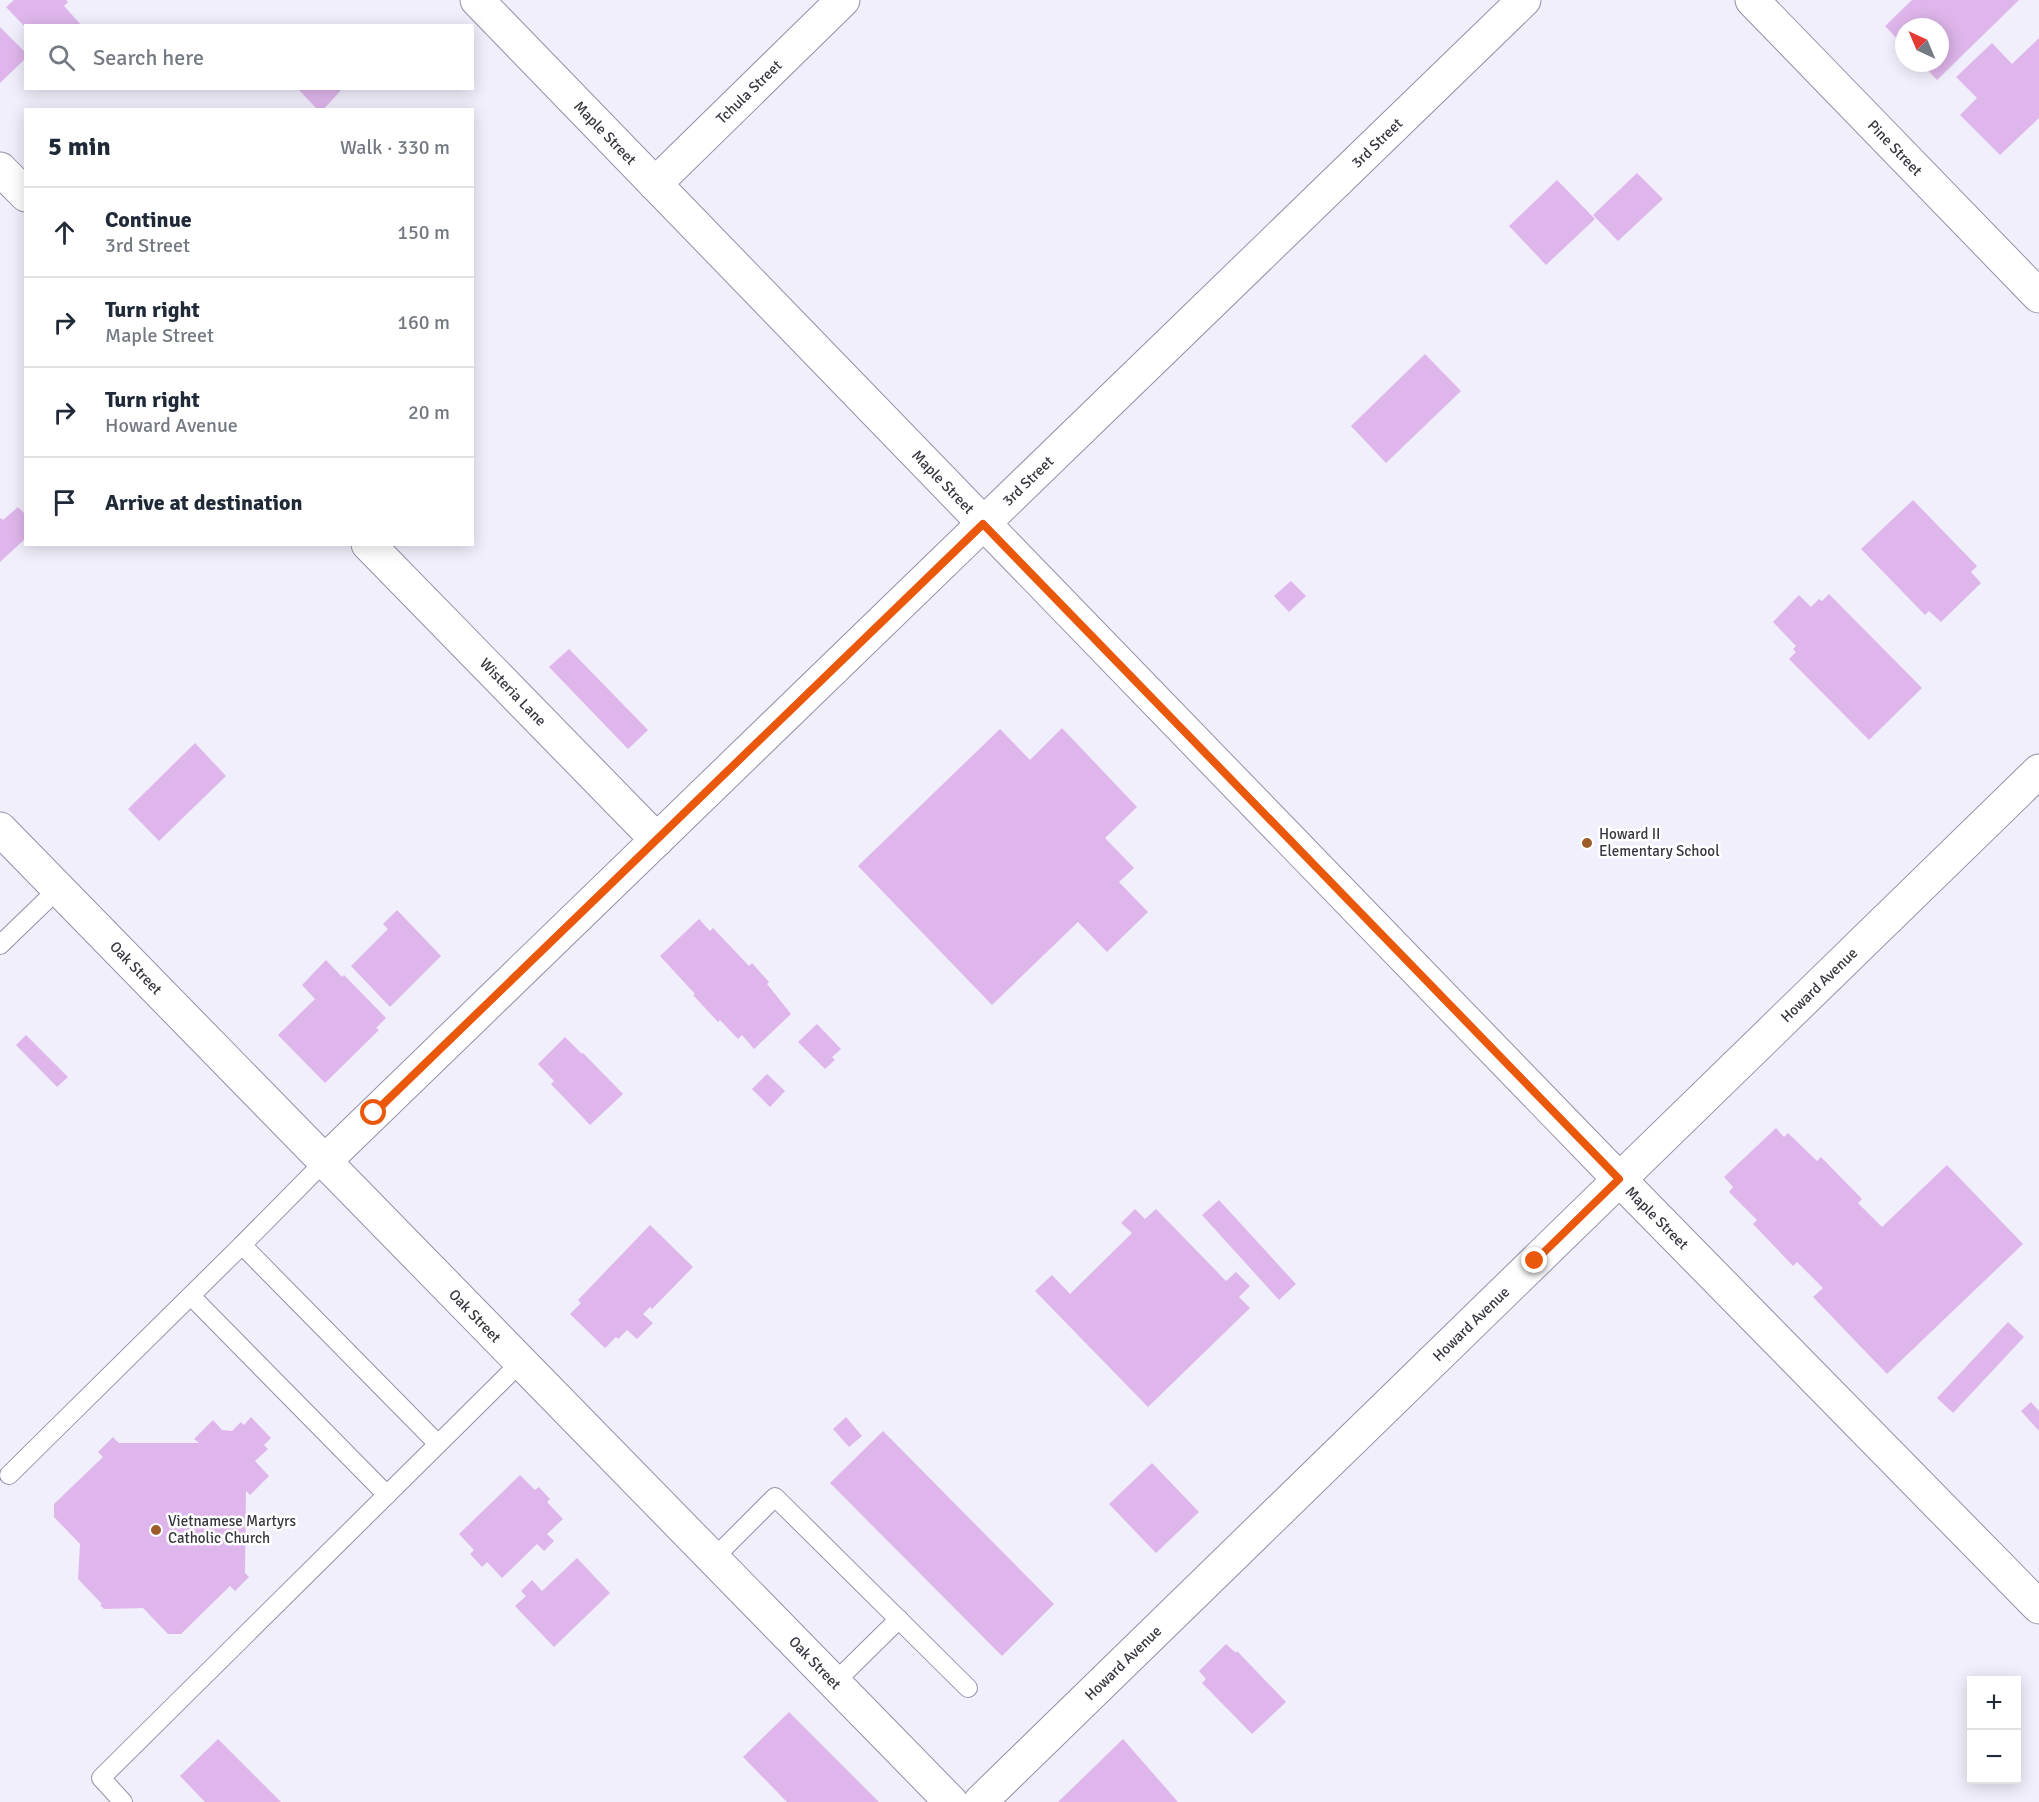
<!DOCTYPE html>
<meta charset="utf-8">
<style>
:root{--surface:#fff;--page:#f2f2f3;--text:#1f2937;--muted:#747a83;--line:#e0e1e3}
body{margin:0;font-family:Signika,sans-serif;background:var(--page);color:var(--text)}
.controls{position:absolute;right:18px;bottom:18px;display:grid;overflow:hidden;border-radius:0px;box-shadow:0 3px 15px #0003}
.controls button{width:54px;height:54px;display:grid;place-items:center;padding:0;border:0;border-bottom:2px solid var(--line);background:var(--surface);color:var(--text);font:30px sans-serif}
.compass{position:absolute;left:1895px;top:18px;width:54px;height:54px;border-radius:50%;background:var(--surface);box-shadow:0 3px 15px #0003;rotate:316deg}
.stop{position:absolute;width:18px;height:18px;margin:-14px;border:4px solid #ea580c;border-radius:50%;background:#fff}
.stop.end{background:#ea580c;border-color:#fff;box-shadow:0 2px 6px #0008}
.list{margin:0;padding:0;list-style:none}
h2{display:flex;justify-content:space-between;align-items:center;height:78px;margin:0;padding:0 24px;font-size:26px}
h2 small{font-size:20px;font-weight:400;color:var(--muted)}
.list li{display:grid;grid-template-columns:39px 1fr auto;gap:18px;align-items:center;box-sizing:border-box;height:90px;padding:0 24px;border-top:2px solid var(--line)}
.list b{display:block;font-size:22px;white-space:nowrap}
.list p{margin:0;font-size:20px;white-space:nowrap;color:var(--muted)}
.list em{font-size:20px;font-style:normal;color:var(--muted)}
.icon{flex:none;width:33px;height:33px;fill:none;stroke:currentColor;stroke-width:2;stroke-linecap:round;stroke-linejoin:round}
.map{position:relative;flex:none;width:2039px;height:1802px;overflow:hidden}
.search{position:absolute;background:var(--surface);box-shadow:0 3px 15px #0003;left:24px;top:24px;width:450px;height:66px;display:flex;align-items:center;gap:15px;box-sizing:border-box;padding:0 21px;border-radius:0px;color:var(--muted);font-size:22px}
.panel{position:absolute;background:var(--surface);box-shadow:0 3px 15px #0003;left:24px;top:108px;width:450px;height:438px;border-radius:0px}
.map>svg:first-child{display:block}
.building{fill:#dfb6ec}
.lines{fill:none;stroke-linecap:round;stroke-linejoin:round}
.lane-casing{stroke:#9590aa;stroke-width:20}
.street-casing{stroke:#9590aa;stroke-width:35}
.secondary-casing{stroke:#9590aa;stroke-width:35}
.lane{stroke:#fff;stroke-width:18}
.street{stroke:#fff;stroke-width:33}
.secondary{stroke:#fff;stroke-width:33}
.route{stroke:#ea580c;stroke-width:8}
.poi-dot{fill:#9e5c2a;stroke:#fff;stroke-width:2}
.labels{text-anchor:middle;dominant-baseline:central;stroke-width:5;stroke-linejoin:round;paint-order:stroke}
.street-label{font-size:15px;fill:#393742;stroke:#fff}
.poi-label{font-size:15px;fill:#393742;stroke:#fff;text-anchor:start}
</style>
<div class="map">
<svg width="2039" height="1802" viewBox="0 0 2039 1802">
<rect width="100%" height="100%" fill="#f1effb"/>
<g class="building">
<polygon points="14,0 66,0 68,2 64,6 82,26 26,26 26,28 6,7"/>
<polygon points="1912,0 2019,0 1937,80 1921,63 1940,63 1940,27 1904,27 1904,46 1885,26"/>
<polygon points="0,27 26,53 26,58 0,83"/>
<polygon points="2039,38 2039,118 2000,155 1960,115 1977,98 1956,77 1992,43 2012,64"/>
<polygon points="297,88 343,88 323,110 318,110"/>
<polygon points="1637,173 1663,199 1618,241 1593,215"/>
<polygon points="1557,180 1595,219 1546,265 1509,226"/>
<polygon points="1425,354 1461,391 1386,463 1351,426"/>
<polygon points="1913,500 1977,566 1971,572 1981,583 1941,622 1929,611 1925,615 1861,549"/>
<polygon points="18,507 26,515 26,538 0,562 0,519 1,518 3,520"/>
<polygon points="1291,581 1306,596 1289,612 1274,596"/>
<polygon points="1829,594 1922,688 1869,740 1789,659 1796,652 1793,649 1796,646 1773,622 1799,595 1811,607 1819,599 1822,601"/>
<polygon points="569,649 648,730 628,749 549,667"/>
<polygon points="1062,728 1137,807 1105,838 1134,868 1119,882 1148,912 1107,952 1078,922 992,1005 858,866 1000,729 1030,760"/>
<polygon points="195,743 226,776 159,841 128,809"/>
<polygon points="397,910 441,956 390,1007 351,966 388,929 383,924"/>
<polygon points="699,919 710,931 713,928 749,966 752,963 769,982 767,984 791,1014 754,1049 742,1035 738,1039 720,1020 718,1022 693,995 695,994 660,956"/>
<polygon points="326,960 342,977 344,975 386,1018 376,1028 379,1030 325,1083 278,1035 315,999 302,985"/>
<polygon points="817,1024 841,1049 832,1057 835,1060 825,1069 798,1042"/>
<polygon points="26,1035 68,1077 57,1087 16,1045"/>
<polygon points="565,1037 582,1054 583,1053 623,1094 590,1125 551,1084 554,1081 538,1064"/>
<polygon points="767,1074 785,1091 770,1107 752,1089"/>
<polygon points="1776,1128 1784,1137 1788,1133 1817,1161 1821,1157 1862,1199 1858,1203 1882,1227 1947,1165 2023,1244 1887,1374 1813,1297 1823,1288 1797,1262 1793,1266 1753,1224 1757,1220 1729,1192 1733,1187 1724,1177"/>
<polygon points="1219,1200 1296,1284 1279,1300 1202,1215"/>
<polygon points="1135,1209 1145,1219 1156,1209 1226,1281 1236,1272 1250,1286 1239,1297 1250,1308 1148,1407 1035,1291 1052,1275 1070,1294 1132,1233 1121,1223"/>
<polygon points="650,1225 693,1267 652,1309 650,1307 643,1314 653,1323 637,1339 627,1330 618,1339 616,1337 605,1348 570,1314 581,1303 578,1300"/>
<polygon points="2008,1322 2024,1337 1953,1413 1937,1398"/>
<polygon points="2031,1402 2039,1411 2039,1431 2021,1411"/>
<polygon points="251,1417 271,1438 264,1445 268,1449 255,1461 269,1476 250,1495 246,1491 245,1573 249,1577 235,1591 230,1586 181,1634 168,1634 143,1608 104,1609 100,1605 102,1604 78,1579 80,1544 54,1517 54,1504 103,1457 98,1452 113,1437 119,1443 199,1443 194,1439 213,1420 222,1430 232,1431 241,1422 244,1425"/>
<polygon points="846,1417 862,1436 849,1447 833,1429"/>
<polygon points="883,1431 1054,1604 1002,1656 830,1483"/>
<polygon points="1152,1463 1199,1512 1156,1553 1109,1504"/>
<polygon points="520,1475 535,1490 539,1487 550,1499 547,1502 563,1519 547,1534 554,1541 544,1551 537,1544 502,1578 487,1562 482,1567 470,1554 474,1550 459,1534"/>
<polygon points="577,1558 610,1593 554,1647 515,1606 526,1596 521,1591 532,1580 542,1591"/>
<polygon points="1226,1644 1236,1653 1237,1651 1286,1702 1252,1734 1202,1683 1206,1679 1199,1671"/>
<polygon points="789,1712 879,1802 787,1802 743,1757"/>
<polygon points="218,1739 281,1802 205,1802 180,1776"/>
<polygon points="1123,1739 1178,1802 1058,1802"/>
</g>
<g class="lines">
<g class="lane-casing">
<g id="lane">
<polyline points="0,945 58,889"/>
<polyline points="324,1162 242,1245 438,1444"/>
<polyline points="191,1296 387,1495"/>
<polyline points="9,1475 242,1245"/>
<polyline points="713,1559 775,1497 968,1688"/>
<polyline points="835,1682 899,1619"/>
<polyline points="123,1802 101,1778 521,1362"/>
</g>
</g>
<g class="street-casing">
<g id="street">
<polyline points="477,0 1619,1179 2039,1607"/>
<polyline points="0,169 26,195"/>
<polyline points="655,184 843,0"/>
<polyline points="368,544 657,840"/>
<polyline points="324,1162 1524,0"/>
</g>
</g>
<g class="secondary-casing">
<g id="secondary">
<polyline points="1752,0 2039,296"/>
<polyline points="0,829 951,1802"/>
<polyline points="980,1802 2039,771"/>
</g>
</g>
<use href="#lane" class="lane"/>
<use href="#street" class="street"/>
<use href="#secondary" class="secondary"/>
</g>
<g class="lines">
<polyline class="route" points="374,1113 983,524 1619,1179 1535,1261"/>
</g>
<g class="poi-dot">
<circle cx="1587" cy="843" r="6"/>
<circle cx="156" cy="1530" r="6"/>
</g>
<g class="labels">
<g class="street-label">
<text transform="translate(749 92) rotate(-44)">Tchula Street</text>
<text transform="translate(605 133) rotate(46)">Maple Street</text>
<text transform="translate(1377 143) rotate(-44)">3rd Street</text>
<text transform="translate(1895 148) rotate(46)">Pine Street</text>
<text transform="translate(1028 481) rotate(-44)">3rd Street</text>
<text transform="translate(943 482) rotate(46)">Maple Street</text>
<text transform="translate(513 692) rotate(46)">Wisteria Lane</text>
<text transform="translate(136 968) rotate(46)">Oak Street</text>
<text transform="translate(1819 985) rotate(-44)">Howard Avenue</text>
<text transform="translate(1657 1218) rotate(45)">Maple Street</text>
<text transform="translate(475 1316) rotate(46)">Oak Street</text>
<text transform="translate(1471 1324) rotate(-44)">Howard Avenue</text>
<text transform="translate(815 1663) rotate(46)">Oak Street</text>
<text transform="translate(1123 1663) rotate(-44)">Howard Avenue</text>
</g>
<g class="poi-label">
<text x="1599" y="834">Howard II<tspan x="1599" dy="17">Elementary School</tspan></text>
<text x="168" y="1521">Vietnamese Martyrs<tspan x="168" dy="17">Catholic Church</tspan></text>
</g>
</g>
</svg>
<div class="controls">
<button>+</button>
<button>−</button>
</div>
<svg class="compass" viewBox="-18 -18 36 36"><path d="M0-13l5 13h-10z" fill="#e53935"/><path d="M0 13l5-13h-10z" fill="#747a83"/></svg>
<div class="stop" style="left:374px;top:1113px"></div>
<div class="stop end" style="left:1535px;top:1261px"></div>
<div class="search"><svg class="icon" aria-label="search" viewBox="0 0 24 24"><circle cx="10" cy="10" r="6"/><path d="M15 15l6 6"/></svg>Search here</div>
<section class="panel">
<h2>5 min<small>Walk · 330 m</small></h2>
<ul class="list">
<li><svg class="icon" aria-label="ahead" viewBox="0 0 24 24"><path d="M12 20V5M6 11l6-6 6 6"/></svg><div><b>Continue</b><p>3rd Street</p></div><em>150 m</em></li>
<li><svg class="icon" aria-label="right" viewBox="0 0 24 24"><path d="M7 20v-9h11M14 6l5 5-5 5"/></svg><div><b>Turn right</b><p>Maple Street</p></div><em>160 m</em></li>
<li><svg class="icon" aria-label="right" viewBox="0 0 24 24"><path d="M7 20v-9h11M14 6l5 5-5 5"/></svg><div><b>Turn right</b><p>Howard Avenue</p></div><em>20 m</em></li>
<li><svg class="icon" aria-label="arrive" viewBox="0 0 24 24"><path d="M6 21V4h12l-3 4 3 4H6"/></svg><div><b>Arrive at destination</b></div></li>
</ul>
</section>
</div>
